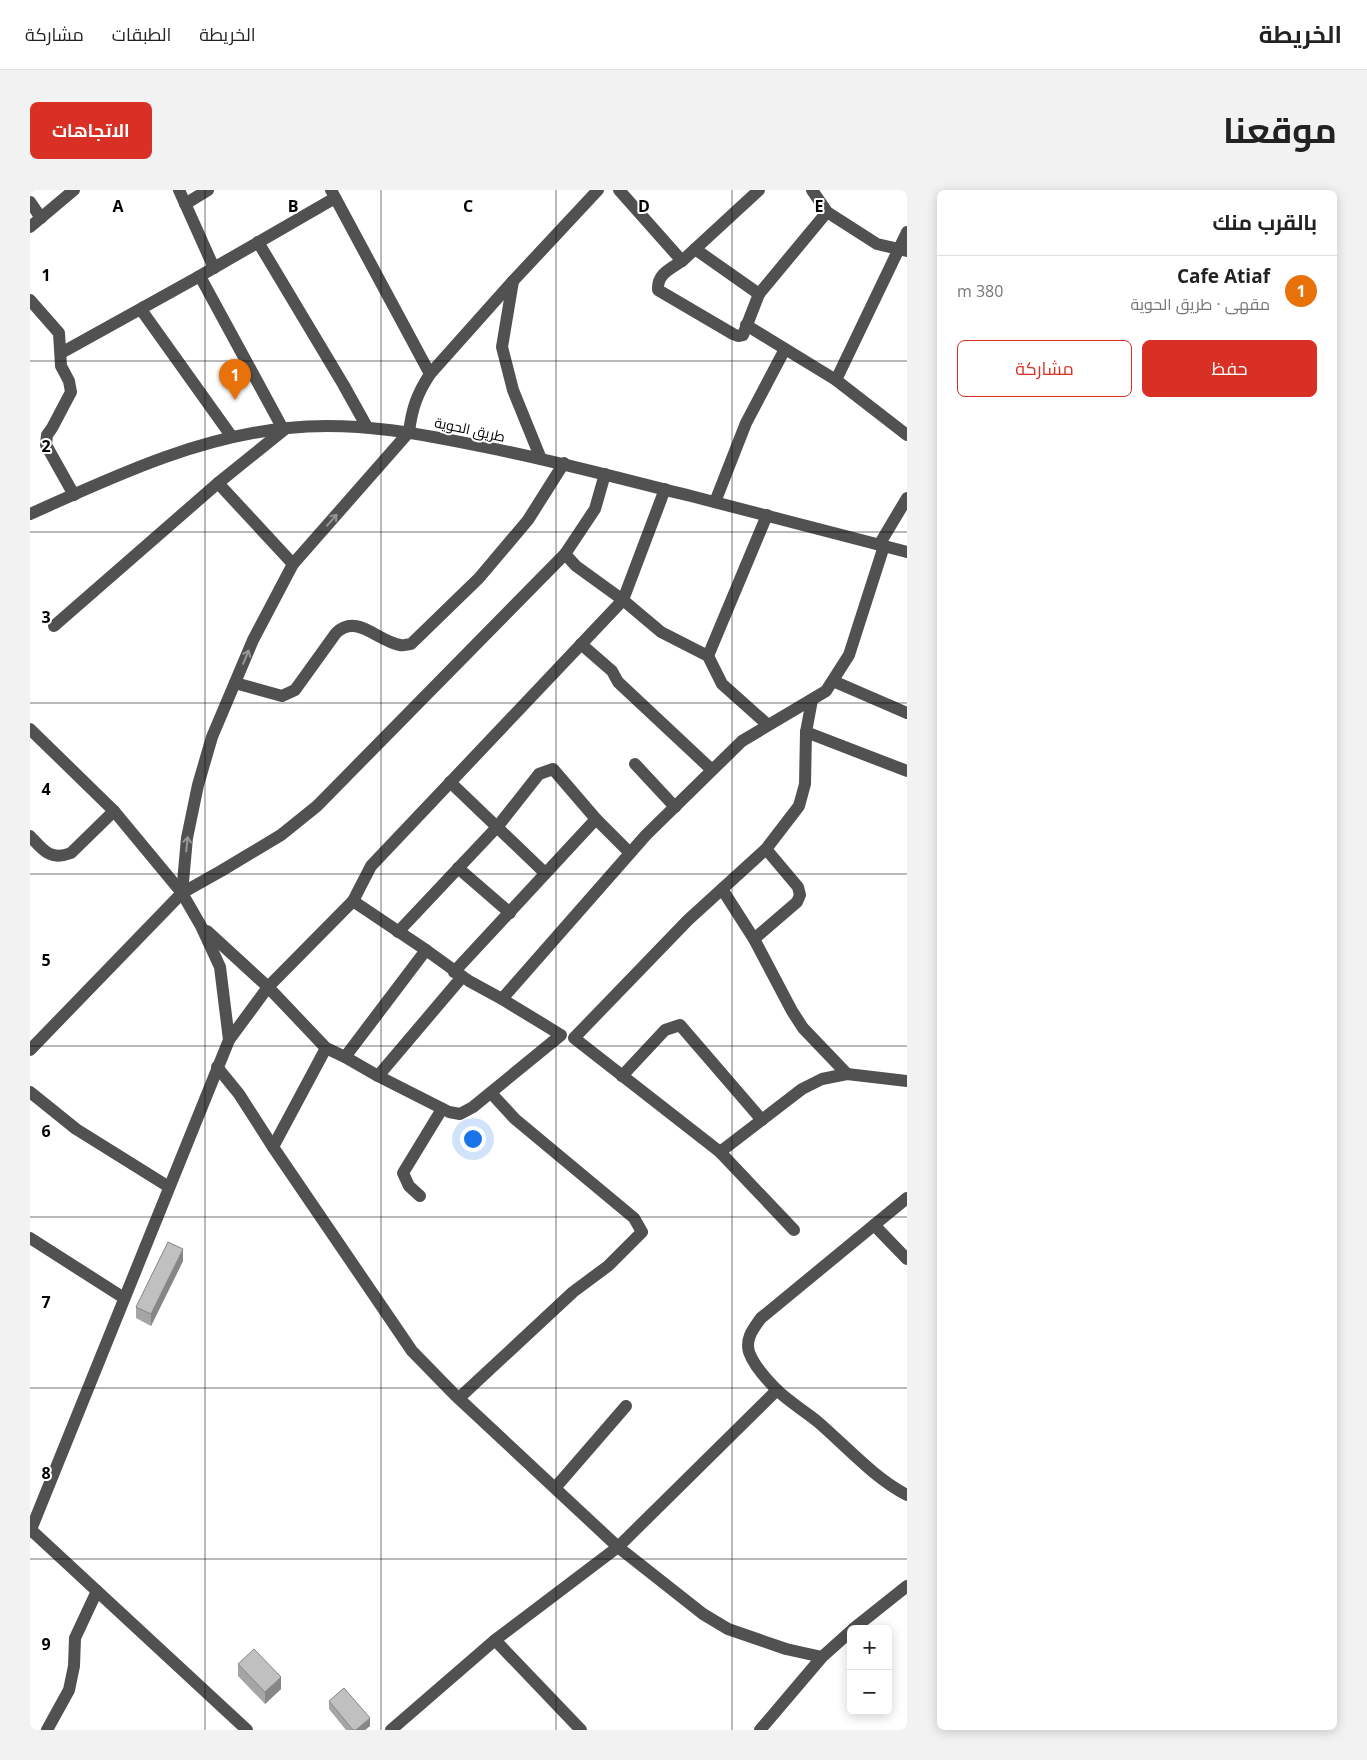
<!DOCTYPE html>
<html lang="ar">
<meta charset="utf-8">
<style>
:root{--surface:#fff;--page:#f2f2f2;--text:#222;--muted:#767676;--line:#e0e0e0;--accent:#d93025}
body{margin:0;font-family:"Open Sans",Cairo,sans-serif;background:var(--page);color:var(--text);direction:rtl}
.controls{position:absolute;right:15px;bottom:15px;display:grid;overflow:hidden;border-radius:8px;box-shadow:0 2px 12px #0003}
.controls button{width:45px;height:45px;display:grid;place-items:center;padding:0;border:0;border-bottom:1px solid var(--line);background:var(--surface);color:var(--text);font:25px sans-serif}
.you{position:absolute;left:442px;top:948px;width:18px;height:18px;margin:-12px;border:4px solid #fff;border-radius:50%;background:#1a73e8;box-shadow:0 0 0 8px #1a73e833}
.badge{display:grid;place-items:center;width:32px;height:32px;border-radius:50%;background:var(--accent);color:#fff;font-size:16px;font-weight:700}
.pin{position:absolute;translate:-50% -41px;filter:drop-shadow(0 1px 2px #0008)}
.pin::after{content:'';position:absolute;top:26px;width:18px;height:15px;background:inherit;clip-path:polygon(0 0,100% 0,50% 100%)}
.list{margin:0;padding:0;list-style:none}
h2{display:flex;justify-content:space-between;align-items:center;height:65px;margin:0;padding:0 20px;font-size:21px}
h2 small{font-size:16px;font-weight:400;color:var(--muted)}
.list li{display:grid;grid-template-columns:32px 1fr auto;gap:15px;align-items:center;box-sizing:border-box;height:70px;padding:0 20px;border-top:1px solid var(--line)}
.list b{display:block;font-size:19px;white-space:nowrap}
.list p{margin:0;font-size:16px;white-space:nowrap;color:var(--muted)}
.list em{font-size:16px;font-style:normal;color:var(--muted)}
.actions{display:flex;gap:10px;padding:15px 20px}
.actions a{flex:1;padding:11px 0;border:1px solid var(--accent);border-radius:8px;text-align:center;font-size:18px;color:var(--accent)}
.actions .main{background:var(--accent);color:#fff}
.map{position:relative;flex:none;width:877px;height:1540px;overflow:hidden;direction:ltr;border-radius:8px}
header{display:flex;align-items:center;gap:30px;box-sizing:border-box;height:70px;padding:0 25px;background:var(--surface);border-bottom:1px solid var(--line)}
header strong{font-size:24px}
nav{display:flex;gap:28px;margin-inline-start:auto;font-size:18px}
.intro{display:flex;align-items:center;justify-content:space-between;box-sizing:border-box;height:120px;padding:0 30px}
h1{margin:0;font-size:35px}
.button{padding:12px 22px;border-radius:8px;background:var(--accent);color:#fff;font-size:18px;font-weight:700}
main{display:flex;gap:30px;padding:0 30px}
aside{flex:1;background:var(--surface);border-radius:8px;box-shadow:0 2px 12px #0003}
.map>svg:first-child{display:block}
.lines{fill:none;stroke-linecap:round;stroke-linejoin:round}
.minor{stroke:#515151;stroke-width:12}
.wall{fill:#a5a5a5}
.shaded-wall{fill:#868686}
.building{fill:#c0c0c0;stroke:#868686}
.oneway{stroke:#979797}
.grid{fill:none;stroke:#000;stroke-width:1;stroke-opacity:0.55}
.labels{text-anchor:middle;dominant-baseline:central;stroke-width:4;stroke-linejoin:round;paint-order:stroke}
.street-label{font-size:14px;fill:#000;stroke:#fff}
.grid-label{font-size:16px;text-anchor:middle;font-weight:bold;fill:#000;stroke:#fff;stroke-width:4;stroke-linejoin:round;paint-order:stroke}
</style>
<header>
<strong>الخريطة</strong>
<nav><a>الخريطة</a><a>الطبقات</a><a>مشاركة</a></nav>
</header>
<div class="intro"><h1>موقعنا</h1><a class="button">الاتجاهات</a></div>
<main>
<aside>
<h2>بالقرب منك<small></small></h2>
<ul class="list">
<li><span class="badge" style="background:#e8710a">1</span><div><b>Cafe Atiaf</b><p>مقهى · طريق الحوية</p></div><em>380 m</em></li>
</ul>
<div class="actions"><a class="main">حفظ</a><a>مشاركة</a></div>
</aside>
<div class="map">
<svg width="877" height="1540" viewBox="0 0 877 1540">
<rect width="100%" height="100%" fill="#fff"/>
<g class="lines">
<g class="minor">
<polyline points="149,0 184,78"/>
<polyline points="301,0 400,184"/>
<polyline points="589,0 652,71 729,0"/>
<polyline points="782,0 797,22 847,54 877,61"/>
<polyline points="0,12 11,28"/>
<polyline points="155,14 178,0"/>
<polyline points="0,37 44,0"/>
<polyline points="228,52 313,194 337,237"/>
<polyline points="665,59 729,104 797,22"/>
<path d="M652 71C640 79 627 84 628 100L703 144 708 146 713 145 729 104"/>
<polyline points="168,87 305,8"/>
<polyline points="483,91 472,157 483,200 511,269"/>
<polyline points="0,110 29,143 31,176 39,191 41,202 22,238 17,245 16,255 44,305"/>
<polyline points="716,135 806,190 877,42"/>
<polyline points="31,163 114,117"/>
<polyline points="806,190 877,245"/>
<polyline points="202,247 112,121 114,117 168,87 172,90 253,239"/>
<polyline points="188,293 263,374"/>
<polyline points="685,312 716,233 755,159"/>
<path d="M0 324C83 287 166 247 258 238 333 230 406 247 479 262 540 275 600 291 661 306 733 325 805 343 877 362"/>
<polyline points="849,355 877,308"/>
<polyline points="535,364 546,376 593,410 631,442 678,466 692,494 738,535"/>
<polyline points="24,436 188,293 255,239"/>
<polyline points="551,454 582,481 588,492 682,580"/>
<polyline points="678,466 737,325"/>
<polyline points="803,491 877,523"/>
<path d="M205 493 252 506 265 500 306 443C327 423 347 451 370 455 373 456 378 454 381 454L449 388 498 330 534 273"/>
<polyline points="0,539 84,621 152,703 171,736 190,777 199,850 0,1342"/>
<polyline points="776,542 877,581"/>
<polyline points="605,574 645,617"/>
<polyline points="420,592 515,683"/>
<polyline points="566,629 600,663"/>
<path d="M0 646C13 660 20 671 41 663L84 621"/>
<polyline points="428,678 480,723"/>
<polyline points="692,699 724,749 762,821 773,838 817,884"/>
<path d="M152 703 157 648 168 595 182 547 223 450 263 374 379 242C382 218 387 204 400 184L483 91 568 0"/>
<polyline points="323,711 341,676 593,410 635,299"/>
<polyline points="177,741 238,797 296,858 315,867 348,886 419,922 430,924 443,917 531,845 472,809 439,791 396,760 323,711 238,797 199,850"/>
<polyline points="368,742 468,636 509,584 523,579 566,629 424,782"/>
<polyline points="724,749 767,712 770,705 768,697 736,659"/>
<polyline points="472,809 616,645 712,551 796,501 819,465 854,356"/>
<polyline points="0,860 152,703 191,681 251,645 287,616 535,364 565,319 575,284"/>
<polyline points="315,867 396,760"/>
<polyline points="187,877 209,904 243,957 382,1161 425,1205 588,1357 673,1424 698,1439 756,1459 792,1467"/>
<polyline points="348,886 432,787"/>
<polyline points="592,886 635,840 650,835 732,930"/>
<polyline points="0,902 46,939 139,997"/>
<polyline points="243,957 296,858"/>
<polyline points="690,962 772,899 792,889 817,884 877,891"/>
<polyline points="390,1006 379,996 373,983 412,919"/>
<path d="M877 1008 731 1128C724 1138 715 1148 719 1162 724 1176 736 1189 746 1199 759 1212 775 1221 788 1232 817 1257 844 1288 877 1305"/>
<polyline points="844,1035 877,1069"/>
<polyline points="764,1040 690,962 544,848 658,730 736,659 769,616 775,594 776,542 782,510"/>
<polyline points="0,1048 94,1108"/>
<polyline points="429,1208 543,1102 578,1076 612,1042 604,1028 485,929 461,903"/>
<polyline points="525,1298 596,1216"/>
<polyline points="1,1340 217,1540"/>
<polyline points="823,1439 877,1396"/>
<polyline points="465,1450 551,1540"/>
<polyline points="17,1540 39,1500 44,1476 45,1448 67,1401"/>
<polyline points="361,1540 465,1450 588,1357 747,1200"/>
<polyline points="730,1540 792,1467 821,1441"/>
</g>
</g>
<g class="wall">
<polygon points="153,1071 121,1136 106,1128 106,1117"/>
<polygon points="208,1474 251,1499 235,1514 208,1486"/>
<polygon points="299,1511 340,1536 335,1540 316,1540 299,1519"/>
</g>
<g class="shaded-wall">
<polygon points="153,1059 153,1071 121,1136 121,1124"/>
<polygon points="251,1487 251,1499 235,1514 235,1502"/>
<polygon points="340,1528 340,1536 335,1540 326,1540"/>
</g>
<g class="building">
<polygon points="138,1052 153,1059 121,1124 106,1117"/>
<polygon points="224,1459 251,1487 235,1502 208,1474"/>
<polygon points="314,1498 340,1528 326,1540 323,1540 299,1511"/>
</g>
<defs><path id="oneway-shaft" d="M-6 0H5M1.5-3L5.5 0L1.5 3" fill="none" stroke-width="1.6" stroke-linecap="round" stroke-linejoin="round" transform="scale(1.25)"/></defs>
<g class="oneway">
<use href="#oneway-shaft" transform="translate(302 330) rotate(-49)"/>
<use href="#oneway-shaft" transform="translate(216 467) rotate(-67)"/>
<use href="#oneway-shaft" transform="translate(157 654) rotate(-84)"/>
</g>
<path class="grid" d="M175 0V1540M351 0V1540M526 0V1540M702 0V1540M0 171H877M0 342H877M0 513H877M0 684H877M0 856H877M0 1027H877M0 1198H877M0 1369H877"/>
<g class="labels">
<g class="street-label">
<text transform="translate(440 239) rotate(12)">طريق الحوية</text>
</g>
</g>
<g class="grid-label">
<text x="88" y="22">A</text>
<text x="263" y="22">B</text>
<text x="438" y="22">C</text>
<text x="614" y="22">D</text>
<text x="789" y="22">E</text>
<text x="16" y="91">1</text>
<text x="16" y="262">2</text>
<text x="16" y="433">3</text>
<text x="16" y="605">4</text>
<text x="16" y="776">5</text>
<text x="16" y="947">6</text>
<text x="16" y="1118">7</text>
<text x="16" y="1289">8</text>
<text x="16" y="1460">9</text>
</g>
</svg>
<div class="controls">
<button>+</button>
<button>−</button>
</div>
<div class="you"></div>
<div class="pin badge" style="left:205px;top:210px;background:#e8710a">1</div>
</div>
</main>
